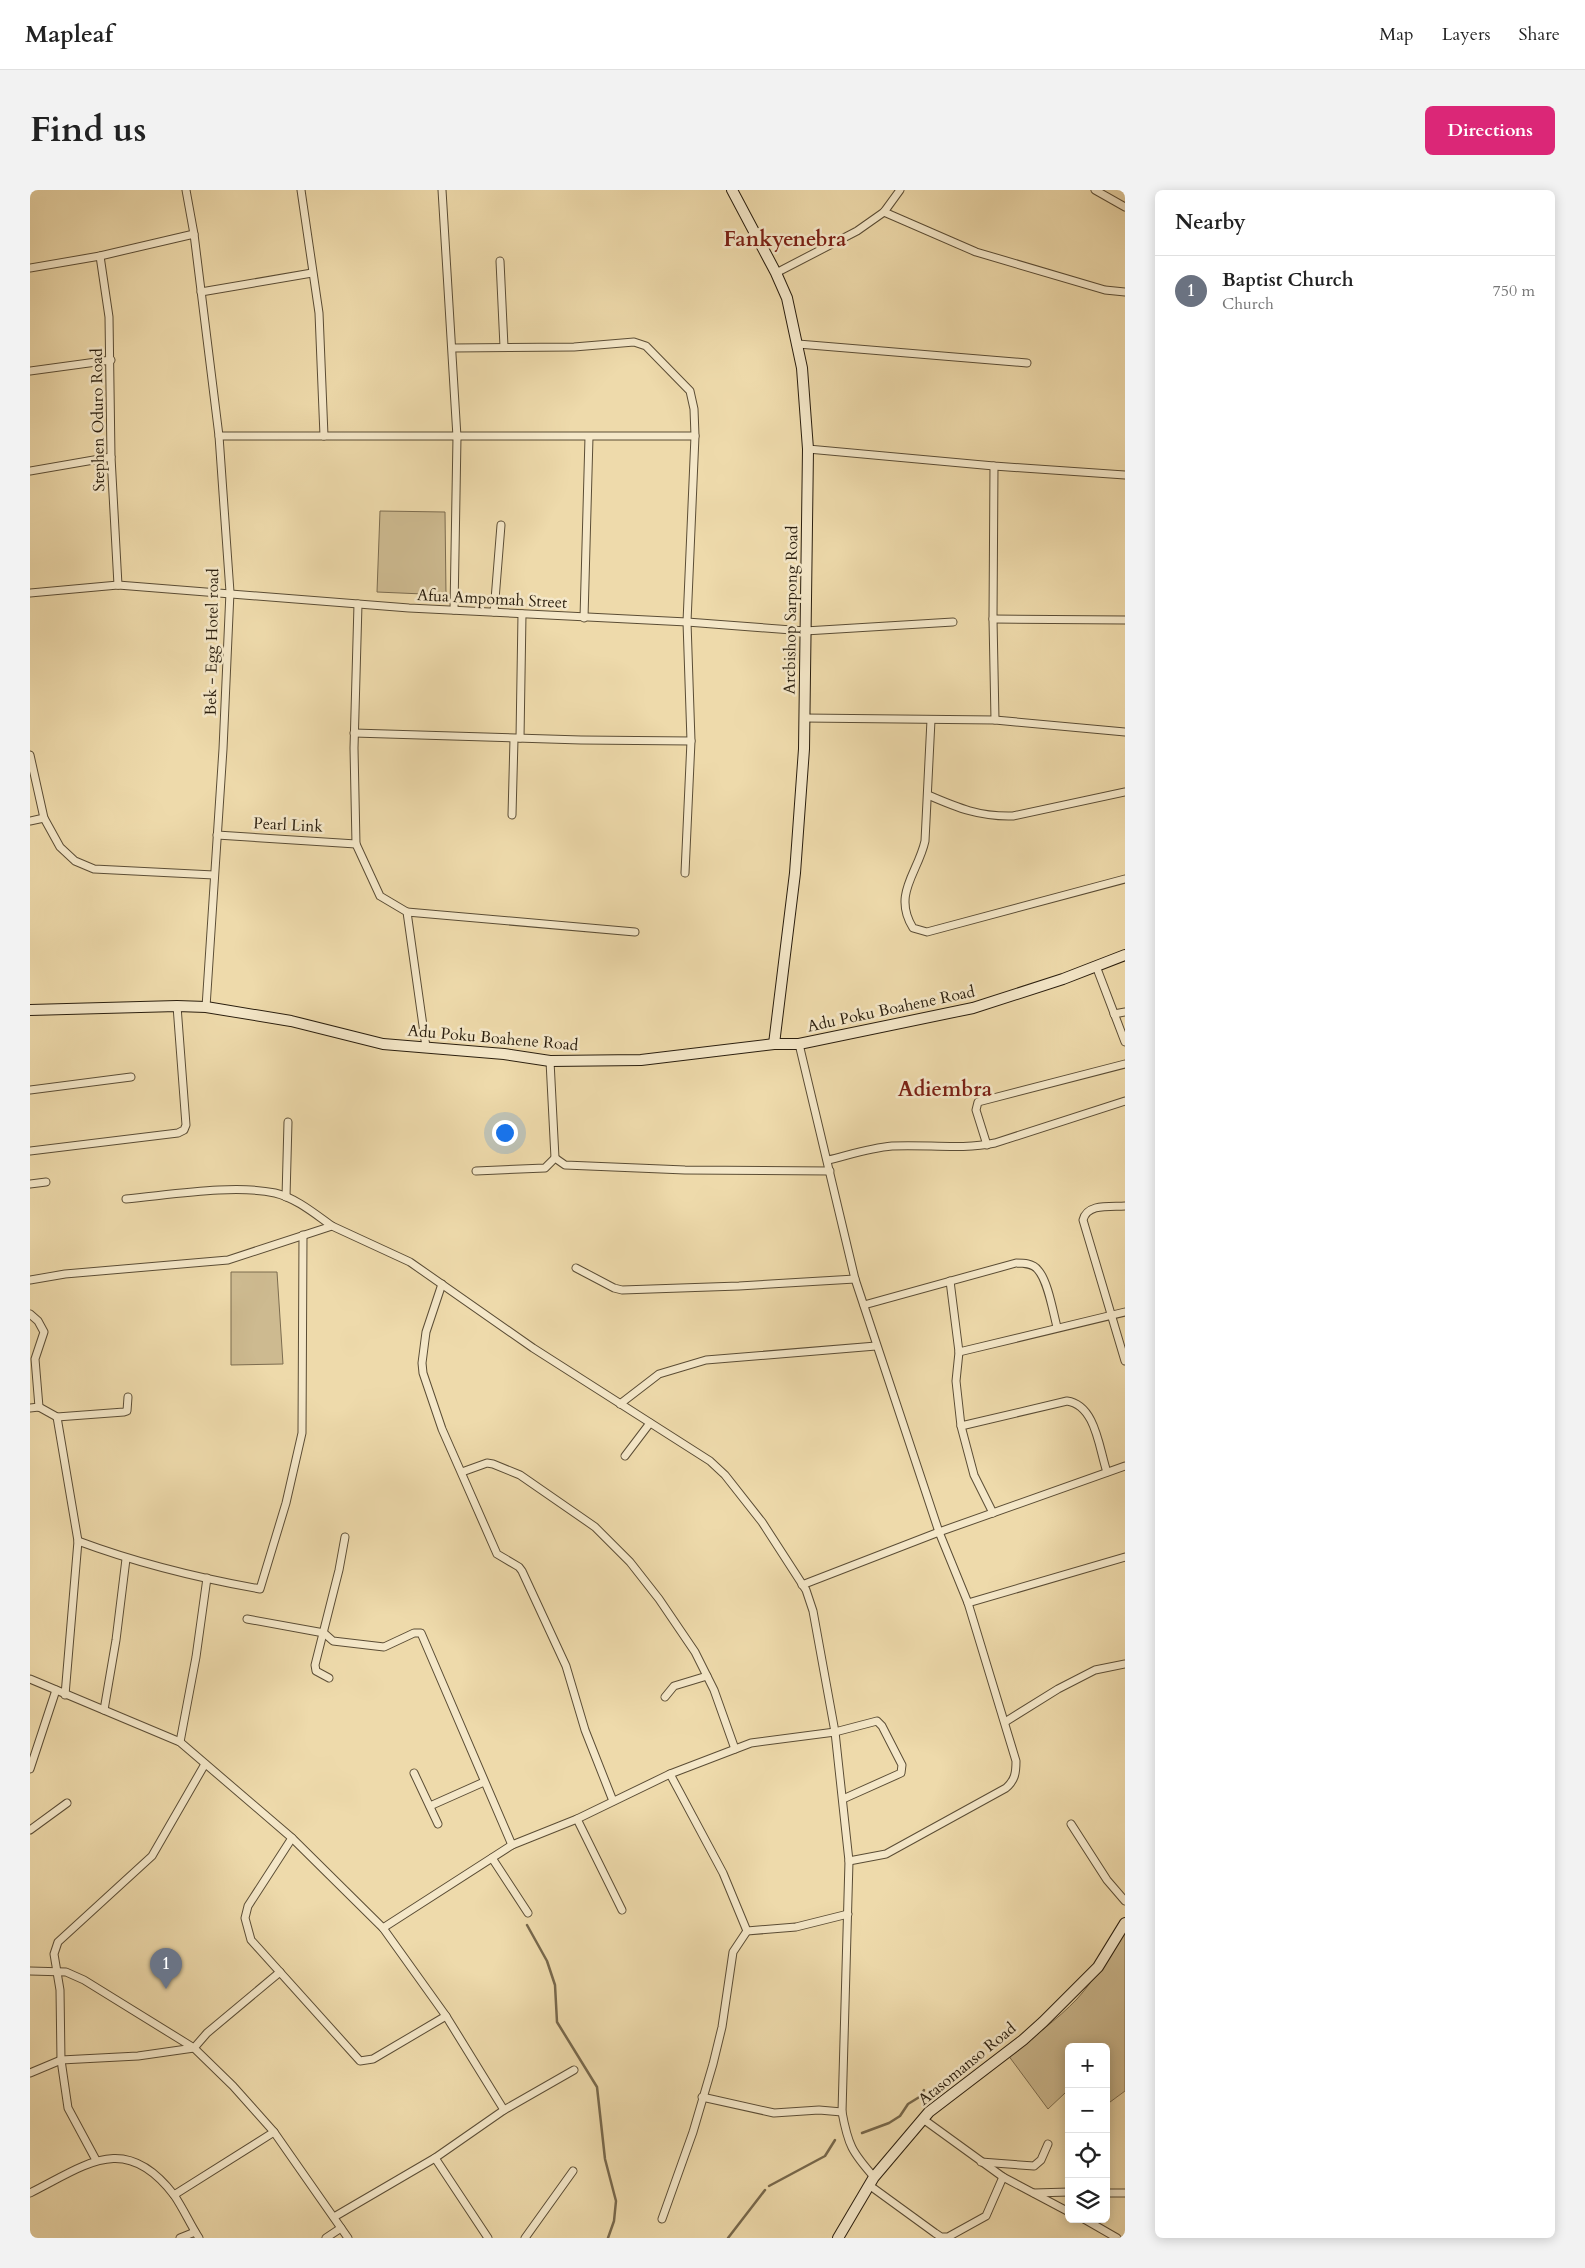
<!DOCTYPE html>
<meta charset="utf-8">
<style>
:root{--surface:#fff;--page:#f2f2f2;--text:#222;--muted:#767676;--line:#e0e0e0;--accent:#db2777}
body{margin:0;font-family:Cardo,serif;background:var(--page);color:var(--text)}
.controls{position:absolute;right:15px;bottom:15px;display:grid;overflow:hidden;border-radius:8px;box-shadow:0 2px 12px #0003}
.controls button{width:45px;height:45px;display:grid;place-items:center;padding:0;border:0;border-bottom:1px solid var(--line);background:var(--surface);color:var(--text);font:25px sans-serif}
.you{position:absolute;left:474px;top:942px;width:18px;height:18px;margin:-12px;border:4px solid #fff;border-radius:50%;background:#1a73e8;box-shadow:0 0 0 8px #1a73e833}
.badge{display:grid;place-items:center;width:32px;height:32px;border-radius:50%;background:var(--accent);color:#fff;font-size:16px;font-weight:700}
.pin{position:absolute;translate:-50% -41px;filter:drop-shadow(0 1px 2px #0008)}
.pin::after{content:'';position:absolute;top:26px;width:18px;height:15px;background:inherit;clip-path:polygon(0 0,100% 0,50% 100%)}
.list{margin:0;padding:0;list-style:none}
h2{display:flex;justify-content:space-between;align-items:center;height:65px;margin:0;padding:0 20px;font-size:21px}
h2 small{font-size:16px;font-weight:400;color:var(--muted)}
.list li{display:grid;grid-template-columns:32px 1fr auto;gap:15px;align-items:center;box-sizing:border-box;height:70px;padding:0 20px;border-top:1px solid var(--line)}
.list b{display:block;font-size:19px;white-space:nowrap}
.list p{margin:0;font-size:16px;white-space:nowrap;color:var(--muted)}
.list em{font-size:16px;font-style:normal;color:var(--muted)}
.icon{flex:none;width:28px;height:28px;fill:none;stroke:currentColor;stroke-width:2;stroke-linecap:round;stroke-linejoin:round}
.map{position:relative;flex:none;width:1095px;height:2048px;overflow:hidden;border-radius:8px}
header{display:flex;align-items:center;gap:30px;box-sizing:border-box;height:70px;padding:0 25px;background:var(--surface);border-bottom:1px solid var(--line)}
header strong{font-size:24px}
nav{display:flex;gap:28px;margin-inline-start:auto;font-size:18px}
.intro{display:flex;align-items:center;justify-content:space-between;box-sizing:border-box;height:120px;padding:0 30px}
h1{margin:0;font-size:35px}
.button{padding:12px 22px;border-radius:8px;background:var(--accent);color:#fff;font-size:18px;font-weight:700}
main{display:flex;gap:30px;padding:0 30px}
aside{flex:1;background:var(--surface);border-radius:8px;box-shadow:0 2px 12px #0003}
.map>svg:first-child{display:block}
.green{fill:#cdba90;stroke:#7c6c4f}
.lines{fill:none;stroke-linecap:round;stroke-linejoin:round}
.stream{stroke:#77684c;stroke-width:2.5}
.street-casing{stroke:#5b4d35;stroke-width:9}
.secondary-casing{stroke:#2a1e0e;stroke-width:12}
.street{stroke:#f4e7c8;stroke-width:7}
.secondary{stroke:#f4e7c8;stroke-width:10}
.labels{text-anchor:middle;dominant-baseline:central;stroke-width:5;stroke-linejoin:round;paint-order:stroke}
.street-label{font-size:16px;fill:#2a1e0e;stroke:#f4e7c8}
.district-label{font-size:21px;font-weight:bold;fill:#7a1f14;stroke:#f4e7c8}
</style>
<header>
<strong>Mapleaf</strong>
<nav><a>Map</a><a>Layers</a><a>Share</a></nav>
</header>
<div class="intro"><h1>Find us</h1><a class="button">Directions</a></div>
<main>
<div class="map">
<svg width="1095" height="2048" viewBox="0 0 1095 2048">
<rect width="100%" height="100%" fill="#eedaab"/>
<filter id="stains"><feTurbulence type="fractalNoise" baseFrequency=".004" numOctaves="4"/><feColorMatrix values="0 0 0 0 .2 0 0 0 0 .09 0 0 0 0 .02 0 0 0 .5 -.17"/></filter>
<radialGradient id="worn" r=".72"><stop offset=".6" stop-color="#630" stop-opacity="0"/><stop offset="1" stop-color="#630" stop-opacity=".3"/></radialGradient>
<g class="green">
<polygon points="350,321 415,322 416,405 347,402"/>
<polygon points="201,1082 247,1082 253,1174 201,1175"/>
<path d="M1095 1739V1901L1076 1915V1857H1039V1907L1035 1903 1018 1919 978 1865C1002 1848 1027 1830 1047 1809 1066 1788 1080 1763 1095 1739Z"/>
</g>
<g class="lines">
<g class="stream">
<polyline points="497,1735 517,1771 525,1795 527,1832 567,1897 575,1969 586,2011 584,2031 578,2048"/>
<polyline points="832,1943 859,1933 870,1926 878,1914 891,1906 894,1900"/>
<polyline points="739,1996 795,1966 805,1950"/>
<polyline points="698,2048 735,2000"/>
</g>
<g class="street-casing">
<g id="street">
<polyline points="156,0 164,44 189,246 200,402 193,559 176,817"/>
<polyline points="271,0 289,123 294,246"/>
<polyline points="412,0 427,247 424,420"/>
<polyline points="1065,0 1095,17"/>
<polyline points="854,22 946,62 1075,100 1095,102"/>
<polyline points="70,66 79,127 81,267 88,395"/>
<polyline points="470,71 474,157"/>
<polyline points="0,78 70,66 164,44"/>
<polyline points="746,83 827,41 854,22 870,0"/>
<polyline points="171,102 282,83"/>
<polyline points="768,154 997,173"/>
<polyline points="423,158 544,157 604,152 616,156 660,201 664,219 665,246 657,432 661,551 655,683"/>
<polyline points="0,181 81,170"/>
<polyline points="189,246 665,246"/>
<polyline points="778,259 964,276 1095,285"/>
<polyline points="964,276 963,429 965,530"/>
<polyline points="0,281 81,267"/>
<polyline points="0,403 88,395 379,418 657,432 775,441 923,432"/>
<polyline points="328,414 324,558 326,654 350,706 377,722 396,857"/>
<polyline points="464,422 471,335"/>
<polyline points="554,428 559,247"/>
<polyline points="963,429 1095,430"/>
<polyline points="774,528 965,530 1095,542"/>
<path d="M901 530 895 651C888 683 862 704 883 738L897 742 1095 689"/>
<polyline points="324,543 551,550 661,551"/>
<polyline points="490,548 492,424"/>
<polyline points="0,565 14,628 30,657 45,671 64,679 184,685"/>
<path d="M898 605C928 618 950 627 983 626L1095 602"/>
<polyline points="482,625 484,549"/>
<polyline points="0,631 14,628"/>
<polyline points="187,645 326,654"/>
<polyline points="377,722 605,742"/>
<polyline points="1066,776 1095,852"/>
<polyline points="1084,824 1095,822"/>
<polyline points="769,854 825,1089 909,1342 938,1413 1095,1367"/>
<polyline points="520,871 525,968"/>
<polyline points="0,900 101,887"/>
<polyline points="957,955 946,920 948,912 1095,874"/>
<polyline points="0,961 148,943 154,940 156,935 147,816"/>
<path d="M798 970C819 965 840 958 862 956 896 954 931 960 965 953L1095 911"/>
<polyline points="446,981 515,978 525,968 535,975 655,980 800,981"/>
<polyline points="0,994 16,992"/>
<polyline points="256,1007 258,932"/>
<path d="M96 1009C140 1005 204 994 245 1003 266 1008 285 1024 302 1036"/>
<path d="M1095 1016C1081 1017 1057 1013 1053 1030L1095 1171"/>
<polyline points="546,1078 584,1098 592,1100 709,1096 825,1089"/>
<path d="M0 1090 35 1084 198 1070 302 1036 380 1072 503 1158 680 1271 695 1285 732 1332 776 1400 783 1421 805 1542 819 1671 812 1922C818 1955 822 1962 844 1987"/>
<polyline points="920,1091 929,1162 926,1191 931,1236 944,1285 963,1323"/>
<polyline points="412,1094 396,1142 392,1173 393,1183 412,1239 467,1364 489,1377 492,1381 536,1476 555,1540 583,1611"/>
<path d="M834 1115 986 1073C993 1073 1003 1073 1008 1080 1018 1091 1023 1122 1027 1137"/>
<polyline points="0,1124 8,1131 14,1142 5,1169 9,1217"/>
<polyline points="929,1162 1095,1122"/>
<polyline points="590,1214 629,1184 676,1170 846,1156"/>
<polyline points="9,1217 27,1227 94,1222 97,1221 98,1207"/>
<polyline points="0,1218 9,1217"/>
<polyline points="27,1227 48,1351 35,1505"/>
<path d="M931 1236 1037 1211C1066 1215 1069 1259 1077 1282"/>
<polyline points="595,1266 620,1233"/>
<polyline points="432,1282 457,1273 463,1274 490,1285 565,1337 600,1372 629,1409 665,1462 684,1500 705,1559"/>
<path d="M48 1351C107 1373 168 1388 230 1399L256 1313 272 1243 273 1045"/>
<polyline points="772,1395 909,1342 1095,1276"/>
<polyline points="217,1429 294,1443 303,1451 354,1457 384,1443 391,1443 482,1655"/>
<polyline points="299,1488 286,1481 285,1475 309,1380 315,1347"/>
<polyline points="0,1489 150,1552 262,1648 353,1738 416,1826 474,1920"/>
<polyline points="635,1507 644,1496 677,1486"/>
<polyline points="74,1520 86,1450 96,1369"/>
<polyline points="975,1532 1028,1499 1065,1480 1095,1474"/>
<polyline points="150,1552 166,1467 177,1388"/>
<polyline points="0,1579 26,1500"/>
<polyline points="384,1583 408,1634"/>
<polyline points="640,1584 693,1683 717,1741 766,1737 818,1724"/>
<polyline points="400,1616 454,1592"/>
<polyline points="547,1629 592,1720"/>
<polyline points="1041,1634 1077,1690 1095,1711"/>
<polyline points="0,1640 37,1613"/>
<polyline points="262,1648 218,1716 215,1728 221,1750 330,1871 343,1869 416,1826"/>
<polyline points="462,1668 498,1723"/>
<path d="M819 1671 856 1664 976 1598C985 1590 986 1583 986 1571L938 1413"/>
<polyline points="353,1738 482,1655 547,1629 640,1584 721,1553 805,1542 847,1531 852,1536 872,1575 871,1583 813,1609"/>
<polyline points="0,1781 36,1782 54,1790 164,1858 203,1896 244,1942 318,2048"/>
<polyline points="0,1883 31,1870 108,1866 164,1858 177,1843 250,1782"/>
<polyline points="672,1907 744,1923 789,1920 812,1922"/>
<polyline points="893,1929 973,1987 1039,2022"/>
<polyline points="405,1968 458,2048"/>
<polyline points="66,1970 38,1918 31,1870 30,1800 24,1764 28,1752 122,1666 175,1574"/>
<polyline points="951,1972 1004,1976 1011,1970 1018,1954"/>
<polyline points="839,1995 905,2043 911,2047 918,2047 956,2026 973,1987"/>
<path d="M0 2003C56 1975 95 1941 144 2005 153 2018 160 2034 169 2048"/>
<polyline points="1004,2003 1039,2002"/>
<polyline points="1076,2003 1095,2003"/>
<polyline points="144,2005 244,1942"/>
<polyline points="304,2027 405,1968 474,1920 544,1880"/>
<polyline points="632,2029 663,1942 683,1874 692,1837 703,1762 717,1741"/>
<polyline points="1054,2029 1087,2048"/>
<polyline points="150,2048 165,2042"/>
<polyline points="296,2048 311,2038"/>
<polyline points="495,2048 543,1981"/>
</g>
</g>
<g class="secondary-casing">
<g id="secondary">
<polyline points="702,0 746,83 757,108 772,178 778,259 774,559 765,683 744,854"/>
<polyline points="0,820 147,816 176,817 261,831 353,854 474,864 520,871 611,870 744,854 769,854 943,818 1033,789 1095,765"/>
<polyline points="808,2048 844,1987 899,1922 993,1850 1013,1832 1068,1777 1095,1733"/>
</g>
</g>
<use href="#street" class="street"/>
<use href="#secondary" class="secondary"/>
</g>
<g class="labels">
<g class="street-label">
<text transform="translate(68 230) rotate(-91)">Stephen Oduro Road</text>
<text transform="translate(462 409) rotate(3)">Afua Ampomah Street</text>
<text transform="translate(761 420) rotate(-89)">Arcbishop Sarpong Road</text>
<text transform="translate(182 452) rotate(-89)">Bek - Egg Hotel road</text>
<text transform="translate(258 635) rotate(3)">Pearl Link</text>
<text transform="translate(861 819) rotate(-12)">Adu Poku Boahene Road</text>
<text transform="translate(463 848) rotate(5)">Adu Poku Boahene Road</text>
<text transform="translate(937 1874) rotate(-39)">Atasomanso Road</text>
</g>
<g class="district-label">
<text x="755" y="49">Fankyenebra</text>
<text x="915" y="899">Adiembra</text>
</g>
</g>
<rect width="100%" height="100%" filter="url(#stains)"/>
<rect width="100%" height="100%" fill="url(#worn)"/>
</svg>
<div class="controls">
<button>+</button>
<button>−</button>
<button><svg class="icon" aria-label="locate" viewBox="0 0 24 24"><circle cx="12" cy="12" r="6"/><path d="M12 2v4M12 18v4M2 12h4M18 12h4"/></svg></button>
<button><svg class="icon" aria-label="layers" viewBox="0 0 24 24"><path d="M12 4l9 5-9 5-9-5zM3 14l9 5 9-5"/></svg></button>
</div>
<div class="you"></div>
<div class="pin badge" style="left:136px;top:1799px;background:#6b7280">1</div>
</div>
<aside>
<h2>Nearby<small></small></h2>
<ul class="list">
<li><span class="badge" style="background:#6b7280">1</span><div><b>Baptist Church</b><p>Church</p></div><em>750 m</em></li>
</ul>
</aside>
</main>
